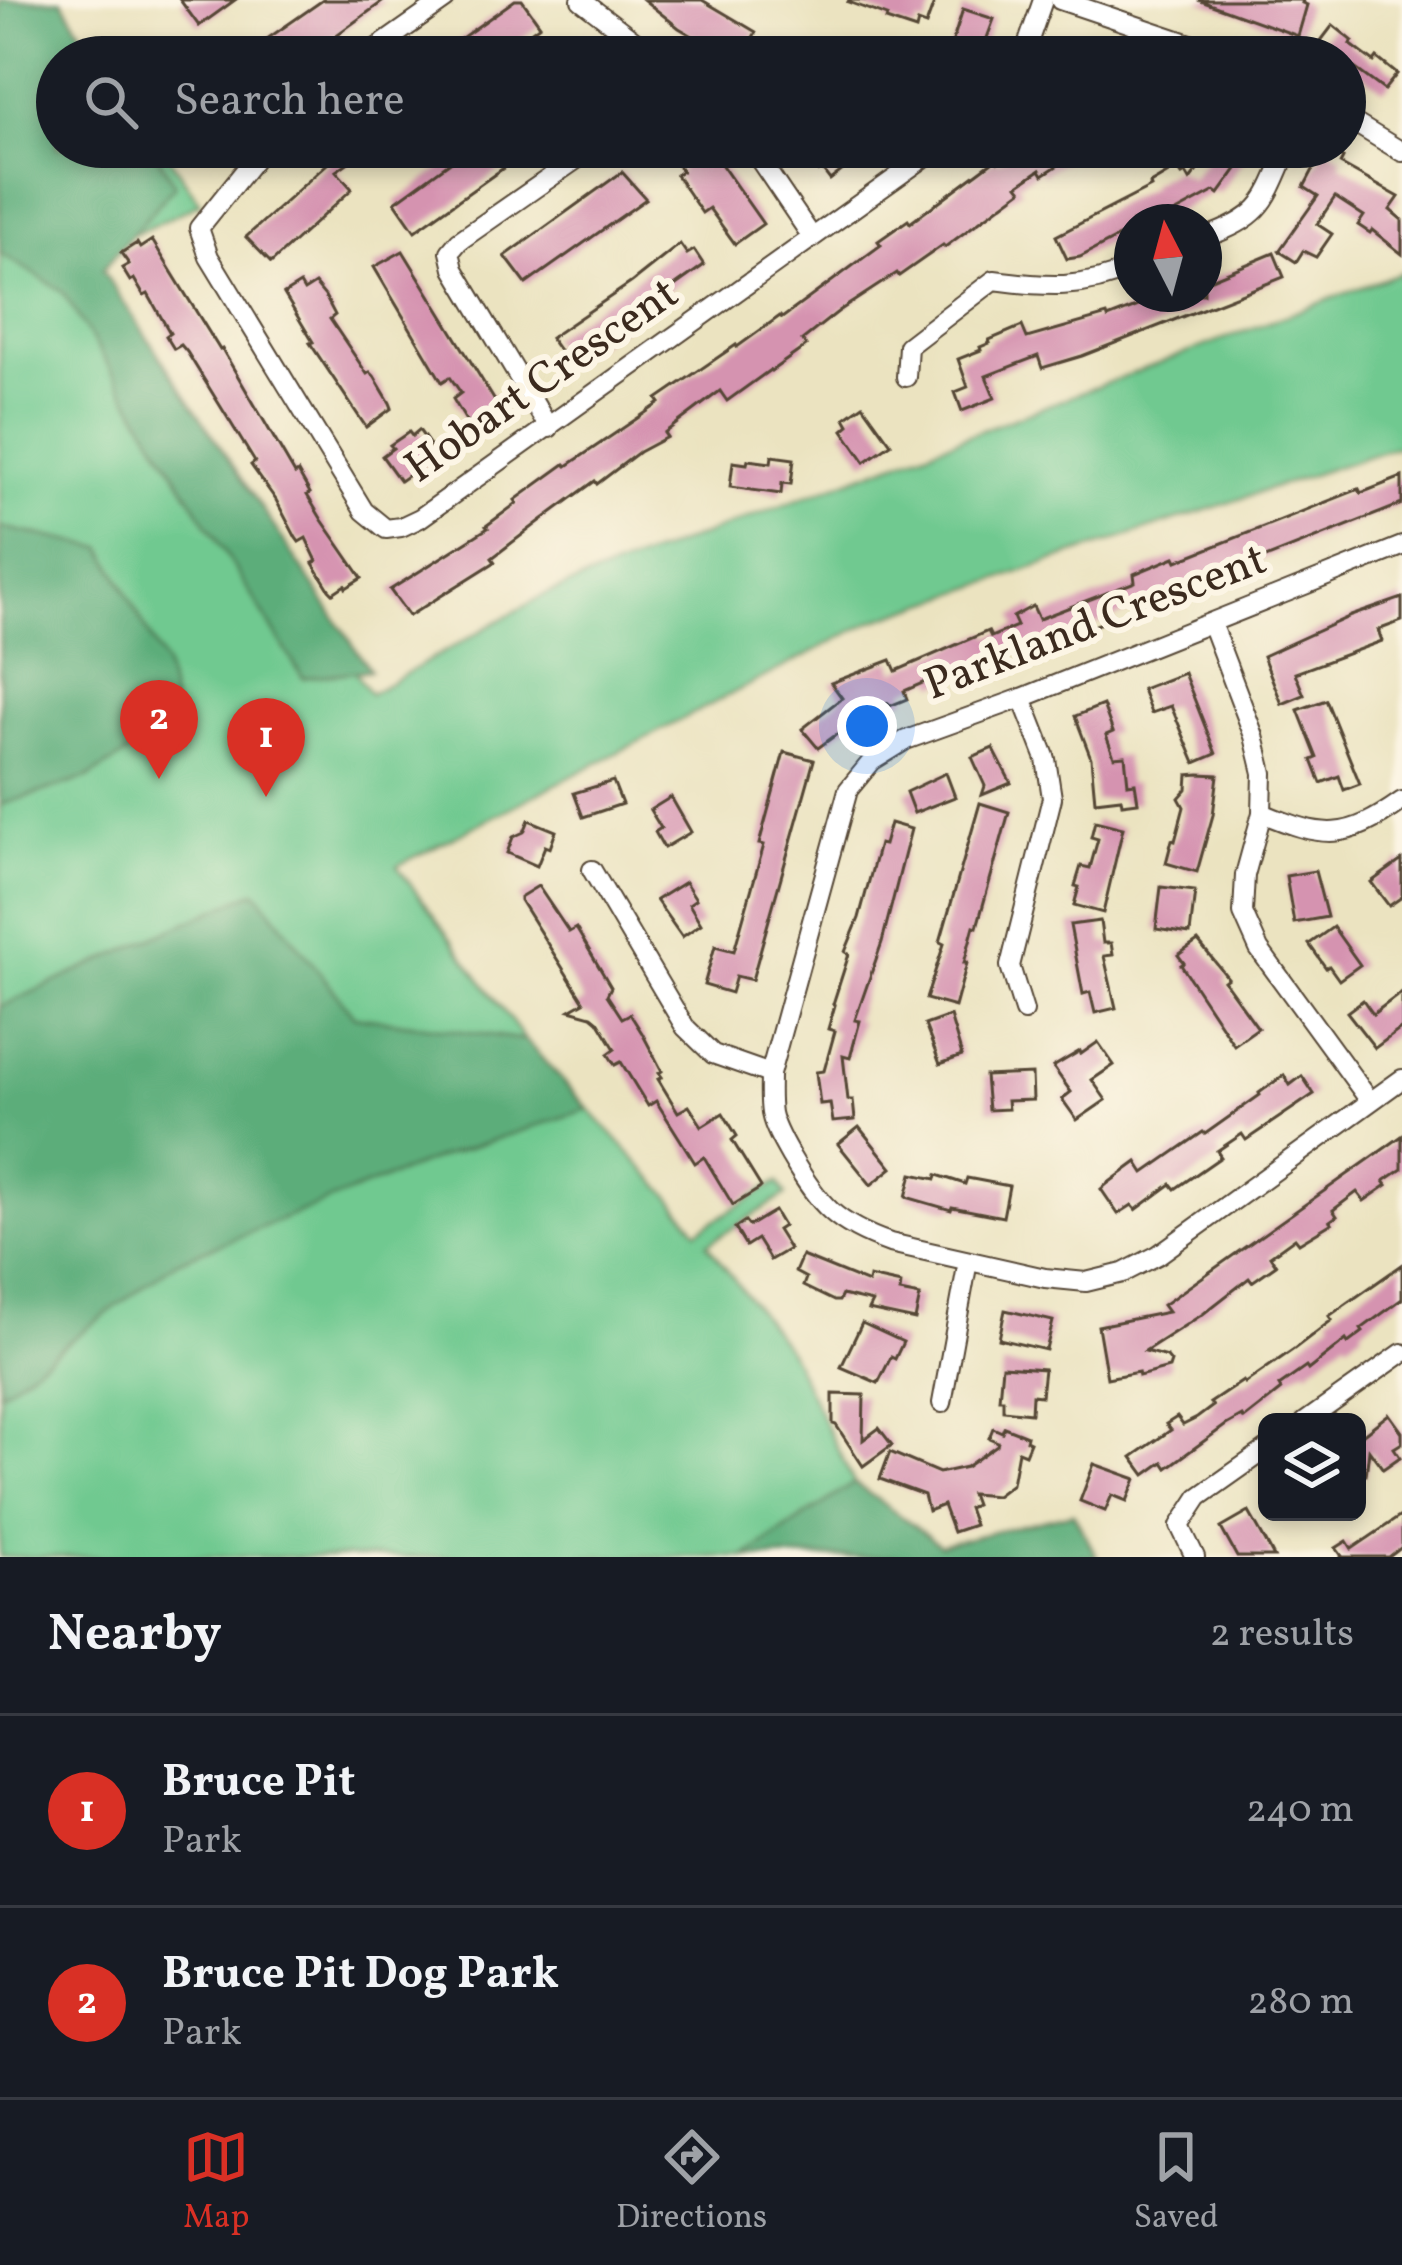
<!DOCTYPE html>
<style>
:root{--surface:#171b24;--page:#242831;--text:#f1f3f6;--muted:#9ea1a6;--line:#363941;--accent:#d93025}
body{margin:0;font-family:Vollkorn,serif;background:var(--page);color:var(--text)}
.controls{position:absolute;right:36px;bottom:36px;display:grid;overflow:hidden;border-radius:18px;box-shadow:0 6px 18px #0003}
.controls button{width:108px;height:108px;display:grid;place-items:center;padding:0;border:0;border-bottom:3px solid var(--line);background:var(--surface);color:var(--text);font:60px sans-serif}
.compass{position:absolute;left:1114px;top:204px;width:108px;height:108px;border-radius:50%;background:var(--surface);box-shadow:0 6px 18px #0003;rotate:354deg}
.you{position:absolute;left:867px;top:726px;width:42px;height:42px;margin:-30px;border:9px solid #fff;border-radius:50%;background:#1a73e8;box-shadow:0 0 0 18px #1a73e833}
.badge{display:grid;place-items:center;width:78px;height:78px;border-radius:50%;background:var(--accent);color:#fff;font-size:39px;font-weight:700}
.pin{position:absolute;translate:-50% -99px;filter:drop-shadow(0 3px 6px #0008)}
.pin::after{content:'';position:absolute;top:63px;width:42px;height:36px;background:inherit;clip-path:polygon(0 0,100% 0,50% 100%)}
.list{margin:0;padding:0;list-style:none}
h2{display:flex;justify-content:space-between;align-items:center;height:156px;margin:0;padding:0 48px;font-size:51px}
h2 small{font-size:39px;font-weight:400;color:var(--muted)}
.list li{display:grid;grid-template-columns:78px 1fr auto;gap:36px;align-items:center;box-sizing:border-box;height:192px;padding:0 48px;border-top:3px solid var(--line)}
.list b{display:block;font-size:45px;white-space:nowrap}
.list p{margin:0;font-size:39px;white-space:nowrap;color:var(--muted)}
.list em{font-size:39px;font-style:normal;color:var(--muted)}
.icon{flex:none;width:66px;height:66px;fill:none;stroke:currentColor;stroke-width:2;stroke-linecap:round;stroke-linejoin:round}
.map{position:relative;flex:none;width:1402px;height:1557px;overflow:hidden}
.search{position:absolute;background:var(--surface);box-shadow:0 6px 18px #0003;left:36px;right:36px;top:36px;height:132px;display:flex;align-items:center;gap:30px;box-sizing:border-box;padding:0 42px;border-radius:66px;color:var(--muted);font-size:45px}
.sheet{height:540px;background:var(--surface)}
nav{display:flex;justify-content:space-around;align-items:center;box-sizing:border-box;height:168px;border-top:3px solid var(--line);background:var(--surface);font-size:33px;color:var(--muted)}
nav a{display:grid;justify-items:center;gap:6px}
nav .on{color:var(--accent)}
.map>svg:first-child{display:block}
.green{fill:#70c990;stroke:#567a57;stroke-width:3}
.forest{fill:#5cad7a;stroke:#4c6c4c;stroke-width:3}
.building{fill:#d593b0}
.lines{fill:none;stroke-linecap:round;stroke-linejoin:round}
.minor-casing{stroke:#554636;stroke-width:22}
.minor{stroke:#fff;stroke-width:18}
.labels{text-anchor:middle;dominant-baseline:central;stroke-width:12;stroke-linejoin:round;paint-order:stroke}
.street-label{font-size:45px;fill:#3b2a1e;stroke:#fcf5e5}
</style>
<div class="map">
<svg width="1402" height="1557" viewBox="0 0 1402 1557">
<rect width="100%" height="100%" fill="#fcf5e5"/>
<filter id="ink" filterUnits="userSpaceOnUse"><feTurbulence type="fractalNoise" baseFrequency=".00833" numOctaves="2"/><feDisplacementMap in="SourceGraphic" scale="24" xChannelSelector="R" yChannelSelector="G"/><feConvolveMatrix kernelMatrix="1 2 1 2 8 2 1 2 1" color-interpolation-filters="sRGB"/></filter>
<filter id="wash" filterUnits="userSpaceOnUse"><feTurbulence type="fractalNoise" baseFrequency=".004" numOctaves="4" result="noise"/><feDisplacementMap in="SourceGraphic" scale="48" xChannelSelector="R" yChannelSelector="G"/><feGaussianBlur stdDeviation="2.7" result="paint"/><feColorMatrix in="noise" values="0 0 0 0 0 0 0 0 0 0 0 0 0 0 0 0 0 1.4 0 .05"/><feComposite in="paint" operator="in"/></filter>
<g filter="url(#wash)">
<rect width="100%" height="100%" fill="#ebe3c0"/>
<polygon class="green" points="0,0 60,0 100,57 57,57 57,147 162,147 200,203 84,259 136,351 370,694 546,594 1402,272 1402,445 873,621 397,866 525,1040 674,1201 697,1231 778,1182 786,1195 707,1244 789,1351 854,1483 940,1545 1073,1513 1097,1557 0,1557"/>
<g class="forest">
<polygon points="0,0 62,0 97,57 57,57 57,147 152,147 175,185 102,270 370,670 303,678 62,291 0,253"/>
<polygon points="0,527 103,548 165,665 177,724 87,778 0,805"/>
<polygon points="256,891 354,1016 525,1040 588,1109 432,1160 177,1261 0,1393 0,1007"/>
<polygon points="854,1483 940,1545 1073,1513 1097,1557 745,1557"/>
</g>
<g id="blocks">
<g class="building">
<polygon points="180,0 235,0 199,26"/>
<polygon points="323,0 385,0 306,57 241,57"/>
<polygon points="515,0 522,0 540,25 496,57 435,57"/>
<polygon points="644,0 702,0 756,32 742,57 729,57 679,28"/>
<polygon points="849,0 925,0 934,3 926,25 918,22 916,30 886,20 887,16 848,2"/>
<polygon points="1198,0 1303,0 1302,3 1307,5 1298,36"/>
<polygon points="963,9 994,19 980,57 963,57 949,53"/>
<polygon points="1333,25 1353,41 1350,44 1374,62 1377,58 1397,74 1384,90 1345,61 1345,57 1327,57 1332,51 1320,42"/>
<polygon points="346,147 370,147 336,171 352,189 271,263 246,237"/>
<polygon points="471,147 533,147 415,231 395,202"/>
<polygon points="680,147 709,147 763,224 735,244 709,208 702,213 676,175 682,171 670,154"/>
<polygon points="801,147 873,147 830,180 821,168 818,171"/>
<polygon points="1018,147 1069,147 1074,155 1043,175 1040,170 1018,185 1022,190 945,247 943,245 899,276 897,273 839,311 802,340 806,346 771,371 770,370 727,401 720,391 664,433 667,437 639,452 597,484 595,481 539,522 492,558 495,562 409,616 390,590 488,528 486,526 517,503 515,500 565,464 567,466 660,403 657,399 736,345 737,347 780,316 782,318 881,245 878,241 908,220 910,223 996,159 998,162"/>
<polygon points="1215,147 1253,147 1219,194 1215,191 1165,218 1162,214 1147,222 1132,222 1132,230 1080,257 1067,259 1056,236 1151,187 1150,184 1177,168 1182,175 1186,173 1190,180"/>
<polygon points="1325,147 1343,158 1340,164 1399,197 1390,210 1402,220 1402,254 1372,230 1370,233 1358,225 1364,216 1335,197 1317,224 1332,234 1316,257 1303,251 1296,262 1279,251 1318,196 1304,187"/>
<polygon points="622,172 646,199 526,284 505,256"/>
<polygon points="152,240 220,350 222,349 295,474 298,472 310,493 307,495 322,520 362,578 346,588 345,585 333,593 329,589 313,563 317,561 306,538 299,542 296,538 276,500 251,465 255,462 187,352 181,345 174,349 166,336 170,333 148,294 144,296 134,279 130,281 122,268 129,264 121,253 137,243 140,248"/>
<polygon points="680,244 687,254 694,250 704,265 655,300 657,303 568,363 550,338 632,282"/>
<polygon points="403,251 498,406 468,424 453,399 461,393 450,377 442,382 374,267"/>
<polygon points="1274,253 1284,277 1082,356 1042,368 1038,356 986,376 995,398 962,411 955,392 968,387 958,359 981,350 980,347 990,343 989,340 1022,326 1027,338 1107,315 1108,318 1169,294 1204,294 1204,282"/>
<polygon points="300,284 304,291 315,284 325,296 335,315 330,319 367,374 370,372 374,376 390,403 392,408 366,427 310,343 313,342 284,294"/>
<polygon points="863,405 891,444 865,462 843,430 849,425 845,418"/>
<polygon points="419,430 437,455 400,481 382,456 393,448 390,445 409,432 412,436"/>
<polygon points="772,456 794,459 791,484 782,483 781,494 730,487 733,462 747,464 748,460 771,463"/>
<polygon points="1402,477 1402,504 1238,569 1236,563 1186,584 1186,586 1127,613 1027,652 1026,649 982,666 984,669 964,677 963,675 936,685 934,678 904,691 907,699 890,706 888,703 849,720 852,723 818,748 802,729 842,698 831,683 891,660 896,671 988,631 991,637 1017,626 1013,617 1033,606 1039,619 1135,582 1134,574 1175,557 1177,561 1359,489 1361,493"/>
<polygon points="1402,598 1402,621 1378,630 1382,641 1295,673 1304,695 1282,704 1263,656 1351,616"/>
<polygon points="1184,673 1216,754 1195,763 1171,706 1151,713 1142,689"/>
<polygon points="1326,700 1360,784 1344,790 1339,776 1321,783 1312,760 1317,758 1298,710"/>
<polygon points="1103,705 1113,732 1106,735 1114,757 1125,756 1128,784 1135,783 1138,802 1122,804 1121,798 1095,801 1091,758 1075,716"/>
<polygon points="993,748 1011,783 982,795 985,786 972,757"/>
<polygon points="784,752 814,760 752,980 736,976 731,993 704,985 715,946 734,951 764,845 759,844"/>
<polygon points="946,773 955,797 914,813 906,792"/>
<polygon points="1199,774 1218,775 1213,815 1197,872 1166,863 1172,840 1175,841 1184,807 1179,798 1187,789 1188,775"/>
<polygon points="613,781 622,804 583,817 574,793"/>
<polygon points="671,797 691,832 664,848 655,832 661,828 650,810"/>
<polygon points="980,803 1009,812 977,927 974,926 964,963 967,963 955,1007 926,999 944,944 940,942"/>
<polygon points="529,820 556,831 550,848 545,846 537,866 507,853 513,837 524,832"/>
<polygon points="1095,821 1123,828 1103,913 1074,905 1079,887 1075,886 1081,866 1090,868 1098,839 1091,837"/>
<polygon points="890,823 911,829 882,942 855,1020 860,1021 850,1058 843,1056 848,1100 853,1100 855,1120 833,1122 830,1103 820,1104 816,1072 824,1071 835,1031 828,1029 835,1005 833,1004 849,954 845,952 859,918 879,844 884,845"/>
<polygon points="1402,860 1402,897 1389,906 1371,882"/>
<polygon points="1315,871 1327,917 1294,923 1286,876"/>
<polygon points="685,882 696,899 689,904 701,924 682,937 656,900"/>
<polygon points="538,886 569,932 576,928 611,987 607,995 622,1018 630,1014 642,1033 662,1071 659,1073 662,1077 658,1079 678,1112 689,1106 702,1126 723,1113 737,1136 732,1140 761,1187 759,1189 733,1205 704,1157 695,1163 656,1101 648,1106 621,1062 615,1065 608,1054 615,1049 598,1021 592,1016 570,1010 584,1002 520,900 520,897"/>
<polygon points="1161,887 1195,891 1190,934 1156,929"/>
<polygon points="1100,921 1103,943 1111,943 1113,955 1104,956 1116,1008 1095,1013 1090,992 1083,994 1070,925"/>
<polygon points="1333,927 1360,965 1339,980 1329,966 1326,968 1309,944"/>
<polygon points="1198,941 1228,978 1224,981 1258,1028 1234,1045 1181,965 1184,963 1178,955"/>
<polygon points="1402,992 1402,1028 1375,1048 1347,1012 1363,1000 1373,1014"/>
<polygon points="950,1016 962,1056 940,1064 925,1025"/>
<polygon points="1098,1042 1114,1065 1092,1080 1106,1100 1077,1120 1062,1099 1071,1092 1053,1067 1080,1051 1081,1054"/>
<polygon points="1032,1074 1033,1100 1007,1101 1008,1109 988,1110 985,1076"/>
<polygon points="1284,1075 1290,1085 1302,1076 1314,1094 1246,1140 1242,1134 1217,1151 1221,1157 1175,1189 1171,1184 1136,1210 1132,1205 1118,1214 1101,1189 1107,1184 1137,1162 1144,1173 1203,1132 1205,1134 1260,1095 1259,1093"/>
<polygon points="859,1127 892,1168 871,1185 838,1144"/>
<polygon points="1402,1136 1402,1169 1384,1181 1387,1185 1364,1201 1357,1192 1333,1210 1337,1216 1330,1221 1332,1223 1299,1243 1295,1238 1270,1256 1276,1265 1252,1282 1249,1278 1203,1314 1145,1351 1167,1357 1171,1362 1169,1368 1139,1376 1138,1372 1107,1378 1098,1326 1168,1312 1163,1305"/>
<polygon points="912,1174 936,1179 937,1175 965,1184 967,1178 1009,1186 1003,1217 952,1207 951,1210 906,1197"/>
<polygon points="774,1211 783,1226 777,1230 789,1249 770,1260 757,1239 746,1246 735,1228 745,1221 749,1226"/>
<polygon points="802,1256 868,1283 869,1277 901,1284 900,1292 920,1296 915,1320 868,1310 872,1302 842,1295 839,1301 834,1301 803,1286 806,1278 795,1272"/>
<polygon points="1402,1265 1402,1299 1361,1329 1363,1332 1348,1343 1346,1340 1308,1370 1306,1367 1279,1386 1281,1390 1244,1419 1242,1416 1226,1425 1167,1468 1163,1462 1145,1475 1132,1457 1171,1430 1166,1424 1177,1417 1183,1425 1197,1418 1213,1406 1210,1403 1243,1381 1245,1383 1294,1349 1332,1320 1329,1316"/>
<polygon points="1005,1310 1053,1321 1046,1350 999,1339"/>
<polygon points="862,1323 903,1342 895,1359 891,1357 878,1383 841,1367"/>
<polygon points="1002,1366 1044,1369 1041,1396 1032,1395 1031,1413 1003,1410 1003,1399 999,1399"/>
<polygon points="833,1394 864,1395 863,1440 879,1428 892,1445 863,1466 836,1425 833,1424"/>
<polygon points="1389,1414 1402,1432 1402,1443 1394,1448 1400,1457 1383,1469 1369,1450 1366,1475 1357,1475 1357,1439"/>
<polygon points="1004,1427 1027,1436 1026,1440 1030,1442 1025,1454 1018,1451 1012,1484 996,1496 971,1494 975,1505 968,1508 974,1525 953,1532 943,1505 928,1511 924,1495 880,1479 890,1452 939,1473 966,1467 997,1445 998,1442 989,1438 993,1428 1002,1432"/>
<polygon points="1094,1464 1136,1479 1127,1501 1112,1495 1105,1511 1080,1501"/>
<polygon points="1249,1512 1266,1542 1274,1557 1237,1557 1221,1528"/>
<polygon points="1402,1515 1402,1547 1389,1557 1340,1557 1342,1556 1336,1548 1347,1541 1352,1549"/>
</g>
</g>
</g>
<g filter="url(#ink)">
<use href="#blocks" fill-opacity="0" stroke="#554636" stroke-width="3"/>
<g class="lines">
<g class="minor-casing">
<g id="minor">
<polyline points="581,0 656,57"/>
<polyline points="1060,0 1229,57"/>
<polyline points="364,57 445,0"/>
<polyline points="1023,57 1043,0"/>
<polyline points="1345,117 1402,152"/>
<polyline points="264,147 199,228 209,257 364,511 386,529 401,527 420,518 939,147"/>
<polyline points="751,147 812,237"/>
<path d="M1204 238C1264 216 1265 203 1289 147"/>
<path d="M906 377 908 346 994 280C1046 287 1083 290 1132 268"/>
<polyline points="549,428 454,269 450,252 459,241 594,147"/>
<path d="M1402 546 1022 698 906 740 872 761 848 790 770 1074C770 1086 769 1100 771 1113 774 1128 783 1143 791 1157 819 1205 836 1224 890 1243L1045 1278 1086 1282 1123 1273 1158 1255 1402 1079"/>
<polyline points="1211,623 1254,736 1263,773 1262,813 1245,875 1243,913 1259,949 1370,1101"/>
<polyline points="1022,698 1046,759 1052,798 1010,966 1024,1011"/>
<path d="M1262 813C1324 839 1346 841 1402 801"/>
<polyline points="592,870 685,1027 713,1054 770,1074"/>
<polyline points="942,1403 968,1261"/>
<polyline points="1305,1422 1402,1353"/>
<polyline points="1195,1557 1180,1526 1199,1497 1267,1449"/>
</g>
</g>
<use href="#minor" class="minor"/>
</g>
</g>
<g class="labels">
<g class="street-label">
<text transform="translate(543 382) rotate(-35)">Hobart Crescent</text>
<text transform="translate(1096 624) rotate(-21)">Parkland Crescent</text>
</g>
</g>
</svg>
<div class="controls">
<button><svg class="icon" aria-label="layers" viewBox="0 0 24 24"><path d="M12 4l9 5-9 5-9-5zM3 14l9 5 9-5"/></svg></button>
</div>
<svg class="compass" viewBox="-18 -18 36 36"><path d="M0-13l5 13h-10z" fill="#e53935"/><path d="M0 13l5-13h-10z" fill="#9ea1a6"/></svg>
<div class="you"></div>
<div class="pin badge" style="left:266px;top:797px">1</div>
<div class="pin badge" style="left:159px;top:779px">2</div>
<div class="search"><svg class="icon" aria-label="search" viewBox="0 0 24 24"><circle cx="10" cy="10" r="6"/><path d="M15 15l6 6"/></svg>Search here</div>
</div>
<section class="sheet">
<h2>Nearby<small>2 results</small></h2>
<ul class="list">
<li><span class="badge">1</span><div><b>Bruce Pit</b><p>Park</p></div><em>240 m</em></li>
<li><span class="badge">2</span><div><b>Bruce Pit Dog Park</b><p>Park</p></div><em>280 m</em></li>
</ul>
</section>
<nav>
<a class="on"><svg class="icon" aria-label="map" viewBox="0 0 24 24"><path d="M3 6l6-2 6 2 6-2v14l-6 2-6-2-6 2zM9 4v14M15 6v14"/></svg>Map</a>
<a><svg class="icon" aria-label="directions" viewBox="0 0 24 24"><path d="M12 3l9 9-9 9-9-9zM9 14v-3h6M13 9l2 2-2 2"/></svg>Directions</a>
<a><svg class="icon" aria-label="saved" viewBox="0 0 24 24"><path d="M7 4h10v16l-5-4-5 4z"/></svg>Saved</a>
</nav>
